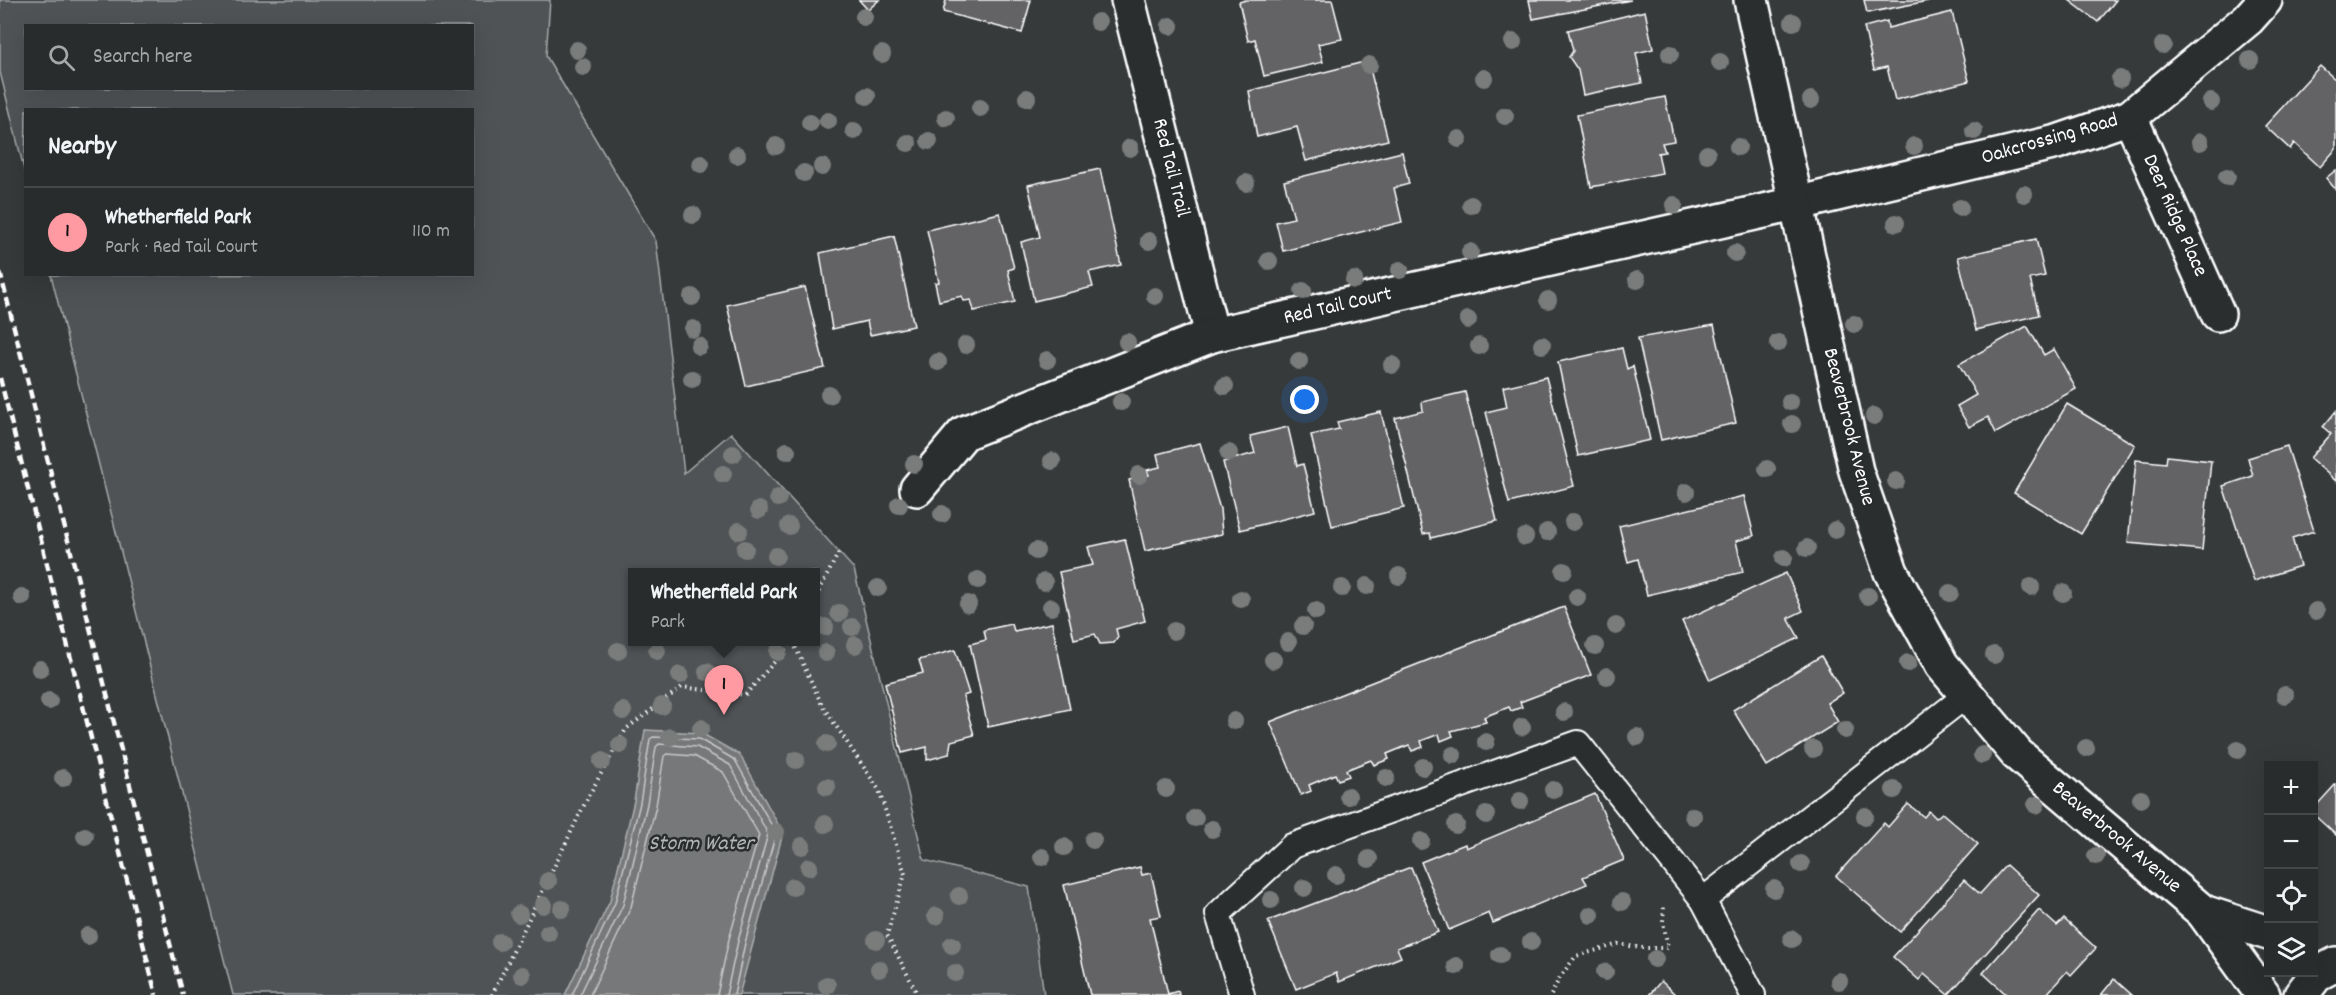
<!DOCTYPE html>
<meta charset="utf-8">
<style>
:root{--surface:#292c2c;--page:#313434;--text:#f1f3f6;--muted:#a5a7a9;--line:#454848;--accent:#ff9aa2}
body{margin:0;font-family:Dekko,sans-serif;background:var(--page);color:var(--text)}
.controls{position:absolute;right:18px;bottom:18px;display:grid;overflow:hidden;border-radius:0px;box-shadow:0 6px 24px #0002}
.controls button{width:54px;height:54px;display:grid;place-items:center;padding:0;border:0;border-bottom:2px solid var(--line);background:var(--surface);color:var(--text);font:30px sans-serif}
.you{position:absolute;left:1305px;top:400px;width:21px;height:21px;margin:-15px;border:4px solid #fff;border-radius:50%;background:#1a73e8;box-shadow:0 0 0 9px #1a73e833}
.badge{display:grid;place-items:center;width:39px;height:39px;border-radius:50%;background:var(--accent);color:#111;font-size:20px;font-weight:700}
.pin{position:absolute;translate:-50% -50px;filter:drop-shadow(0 2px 3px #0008)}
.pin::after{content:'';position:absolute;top:32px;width:21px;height:18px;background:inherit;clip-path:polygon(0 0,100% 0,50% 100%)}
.popup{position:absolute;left:628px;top:568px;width:192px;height:78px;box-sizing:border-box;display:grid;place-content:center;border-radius:0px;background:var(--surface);filter:drop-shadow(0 2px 4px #0005);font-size:20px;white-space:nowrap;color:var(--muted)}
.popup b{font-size:22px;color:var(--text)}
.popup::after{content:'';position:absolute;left:50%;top:100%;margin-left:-12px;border:12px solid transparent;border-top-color:var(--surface)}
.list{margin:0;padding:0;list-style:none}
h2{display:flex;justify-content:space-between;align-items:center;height:78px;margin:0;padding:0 24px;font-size:26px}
h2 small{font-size:20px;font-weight:400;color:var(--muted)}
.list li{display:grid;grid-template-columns:39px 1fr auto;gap:18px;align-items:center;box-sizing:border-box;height:90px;padding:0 24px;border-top:2px solid var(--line)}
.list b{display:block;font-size:22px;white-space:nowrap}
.list p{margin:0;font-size:20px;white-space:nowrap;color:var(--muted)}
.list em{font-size:20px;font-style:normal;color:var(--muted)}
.icon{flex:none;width:33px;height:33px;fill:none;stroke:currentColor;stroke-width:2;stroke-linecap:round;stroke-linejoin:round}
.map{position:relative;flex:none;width:2336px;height:995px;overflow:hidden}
.search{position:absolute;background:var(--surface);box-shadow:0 6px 24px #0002;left:24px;top:24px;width:450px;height:66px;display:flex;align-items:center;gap:15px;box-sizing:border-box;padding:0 21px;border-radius:0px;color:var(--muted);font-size:22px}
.panel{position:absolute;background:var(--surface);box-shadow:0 6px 24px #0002;left:24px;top:108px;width:450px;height:168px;border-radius:0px}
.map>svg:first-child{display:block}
.green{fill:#505354;stroke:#a8a9aa;stroke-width:1.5;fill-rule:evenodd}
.water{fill:#767879;stroke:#adaeaf;stroke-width:1.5}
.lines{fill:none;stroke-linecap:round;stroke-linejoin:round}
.shore{stroke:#c8c9c9;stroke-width:1.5}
.building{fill:#636465;stroke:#fff;stroke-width:1.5}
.service-casing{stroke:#fff;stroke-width:28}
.minor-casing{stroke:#fff;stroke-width:38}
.tertiary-casing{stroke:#fff;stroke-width:38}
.path{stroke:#fff;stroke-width:4;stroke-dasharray:1.5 4.5;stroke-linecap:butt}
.service{stroke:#2a2d2e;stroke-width:24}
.minor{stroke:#2a2d2e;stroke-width:33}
.tertiary{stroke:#2a2d2e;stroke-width:33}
.rail{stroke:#fff;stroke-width:4.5;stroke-dasharray:9 4.5;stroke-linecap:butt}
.tree{fill:#7a7c7c}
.labels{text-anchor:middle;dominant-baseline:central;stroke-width:5;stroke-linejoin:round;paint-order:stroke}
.street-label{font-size:21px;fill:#fff;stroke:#2a2d2e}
.water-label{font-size:22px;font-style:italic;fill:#b4b5b5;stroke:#2a2d2e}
</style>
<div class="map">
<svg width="2336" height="995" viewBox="0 0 2336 995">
<rect width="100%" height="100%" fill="#373a3b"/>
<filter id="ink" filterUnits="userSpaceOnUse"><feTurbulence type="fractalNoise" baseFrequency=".0167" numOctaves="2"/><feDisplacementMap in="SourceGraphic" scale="12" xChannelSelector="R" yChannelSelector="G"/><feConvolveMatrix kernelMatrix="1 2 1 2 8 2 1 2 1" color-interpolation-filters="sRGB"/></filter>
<g filter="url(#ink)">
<path class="green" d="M0 0H550L546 56 656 241 684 473 731 433 854 569 924 860 1029 887 1044 995H233L51 275 472 274V110H26L25 173 0 72ZM26 26H472V88H26ZM632 572H816V642H632Z"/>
<polygon class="water" points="645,730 701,733 740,755 783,833 739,995 565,995 610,901 634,801"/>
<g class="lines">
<g class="shore">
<polyline points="572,995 615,903 640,803 650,739 653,737 699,739 735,760 776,833 745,943 734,995"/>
<polyline points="580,995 623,905 647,804 656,747 659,744 697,747 730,765 768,834 738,941 726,995"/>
<polyline points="590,995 631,907 656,806 664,756 667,754 694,756 723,772 759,835 729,939 717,995"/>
</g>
</g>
<g class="building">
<polygon points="859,0 879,0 868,10"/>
<polygon points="946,0 1031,0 1022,33 943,12"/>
<polygon points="1246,0 1332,0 1342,39 1318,44 1323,62 1264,76 1255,39 1248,41 1239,2"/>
<polygon points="1529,0 1631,0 1533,19"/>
<polygon points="1864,0 1933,0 1867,13"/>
<polygon points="2069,0 2116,0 2098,22"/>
<polygon points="1645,11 1653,49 1636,53 1642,83 1583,95 1578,70 1569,57 1573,51 1568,30"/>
<polygon points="1952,12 1969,81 1895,100 1887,67 1874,70 1864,27 1887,21 1888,28"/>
<polygon points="1368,61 1388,140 1306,161 1297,127 1257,137 1249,91"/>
<polygon points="2320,66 2336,80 2336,149 2320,167 2294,143 2290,149 2265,126"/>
<polygon points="1665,97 1674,141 1662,143 1665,152 1658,153 1662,173 1591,187 1577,115"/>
<polygon points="1402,152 1409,184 1394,188 1402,222 1283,251 1276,222 1294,218 1284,181"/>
<polygon points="1100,169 1121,265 1089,272 1093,287 1034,301 1021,242 1040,237 1028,185"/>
<polygon points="2336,170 2336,190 2326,178"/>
<polygon points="1000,213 1014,268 1008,270 1015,302 974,311 971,300 964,301 962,296 939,301 935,283 939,282 927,230"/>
<polygon points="894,236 914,326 870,335 867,321 832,329 820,253"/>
<polygon points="2036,239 2045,276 2030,279 2039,315 1976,330 1958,257"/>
<polygon points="805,287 825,368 746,386 727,305"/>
<polygon points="1714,325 1736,423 1661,440 1638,338"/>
<polygon points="2027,326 2044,355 2054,349 2076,389 1996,433 1988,417 1969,427 1957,406 1976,395 1959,364"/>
<polygon points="1622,348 1627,369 1633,366 1650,440 1578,456 1558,362"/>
<polygon points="1546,377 1574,486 1509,503 1486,412 1507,407 1503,387"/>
<polygon points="1465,392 1497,521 1431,538 1430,533 1423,534 1395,418 1423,411 1422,402"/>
<polygon points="2067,404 2135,445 2081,534 2014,493"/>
<polygon points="2336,411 2336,481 2310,458 2331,434 2323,427"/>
<polygon points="1381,412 1404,508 1332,526 1311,435 1339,429 1337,422"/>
<polygon points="1288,427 1297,466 1303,464 1315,511 1240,530 1223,462 1255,453 1250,436"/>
<polygon points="1200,443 1220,509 1222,534 1145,551 1129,480 1149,475 1147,470 1160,467 1157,454"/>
<polygon points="2287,446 2314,531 2292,538 2300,566 2254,581 2223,486 2253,476 2248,458"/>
<polygon points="2167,456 2211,461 2202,550 2128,543 2136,460 2166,463"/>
<polygon points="1744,496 1754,536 1736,541 1743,572 1647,595 1638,559 1628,562 1619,526"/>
<polygon points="1125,539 1145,621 1116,629 1118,637 1114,643 1100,644 1095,634 1074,639 1059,572 1093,565 1088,547"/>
<polygon points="1786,573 1803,611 1788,618 1799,638 1710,680 1682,621"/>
<polygon points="1564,607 1591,675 1520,702 1522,707 1511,711 1509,707 1484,717 1486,722 1451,731 1453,736 1441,741 1439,734 1421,741 1423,747 1412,751 1409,745 1387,754 1389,759 1374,765 1371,760 1346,770 1349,776 1338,780 1335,774 1309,785 1311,791 1301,795 1270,722"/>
<polygon points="1052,623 1070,709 988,727 970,644 986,640 984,630 1012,624 1014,631"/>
<polygon points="955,650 969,694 963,696 974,735 951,741 949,754 927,760 927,747 902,753 885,683 923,673 919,660"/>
<polygon points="1821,656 1843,693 1827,703 1838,722 1767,766 1733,710"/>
<polygon points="2336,784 2336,835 2314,815 2314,808"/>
<polygon points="1595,794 1624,860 1583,877 1587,884 1493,923 1489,913 1449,930 1421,862 1465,844 1466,848"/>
<polygon points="1908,804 1924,817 1929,811 1936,818 1942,813 1978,844 1900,932 1836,876 1884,823 1888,827"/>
<polygon points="2006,865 2039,895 1948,995 1924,974 1919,980 1893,957 1964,880 1980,894"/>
<polygon points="1140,867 1142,875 1151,873 1161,916 1150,918 1168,994 1178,991 1179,995 1090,995 1064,885"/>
<polygon points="1411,867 1438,932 1397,948 1401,957 1339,982 1336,973 1296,989 1268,921"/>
<polygon points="2039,910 2057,926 2064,919 2096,948 2071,975 2067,971 2046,995 2007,995 1983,973"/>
<polygon points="2114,979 2132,995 2101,995"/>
<polygon points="1661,981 1676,995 1649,995"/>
</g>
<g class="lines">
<g class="service-casing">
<g id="service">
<polyline points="1703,900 1967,695"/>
<polyline points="1242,995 1218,914 1292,846 1578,743 1703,900 1753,995"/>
</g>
</g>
<g class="minor-casing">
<g id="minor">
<polyline points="1128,0 1212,335"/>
<polyline points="2130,117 2218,314"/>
<polyline points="917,489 964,433 1212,335 1795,204 2057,142 2130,117 2248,19 2265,0"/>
</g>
</g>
<g class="tertiary-casing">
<g id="tertiary">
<polyline points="1751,0 1856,471 1891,572 1942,665 2017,754 2203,912 2263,995"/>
<polyline points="2203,912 2268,933"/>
<polyline points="2301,995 2317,974 2336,964"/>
</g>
</g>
<g class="path">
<polyline points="816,597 840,550"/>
<polyline points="793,642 822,705 879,790 905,874 887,935 918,995"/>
<polyline points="492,995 588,797 626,729 682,687 745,695 792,642"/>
<polyline points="1551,995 1560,977 1576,956 1619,944 1641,948 1668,948 1663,921 1664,906"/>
</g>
<use href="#service" class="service"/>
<use href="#minor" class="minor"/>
<use href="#tertiary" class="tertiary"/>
<g class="rail">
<polyline points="0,272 183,995"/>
<polyline points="0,378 156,995"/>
</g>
</g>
<g class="tree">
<circle cx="864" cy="17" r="9"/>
<circle cx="1098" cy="22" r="9"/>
<circle cx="1793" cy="22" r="9"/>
<circle cx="1170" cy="26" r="9"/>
<circle cx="1513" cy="42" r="9"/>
<circle cx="2163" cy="45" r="9"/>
<circle cx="577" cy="50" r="9"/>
<circle cx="882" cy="54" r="9"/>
<circle cx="1670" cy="54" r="9"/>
<circle cx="2250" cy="60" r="9"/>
<circle cx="1720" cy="62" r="9"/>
<circle cx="1369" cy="65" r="9"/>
<circle cx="583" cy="67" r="9"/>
<circle cx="1484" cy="78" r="9"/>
<circle cx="2120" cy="79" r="9"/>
<circle cx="867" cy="96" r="9"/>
<circle cx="1027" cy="98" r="9"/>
<circle cx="1811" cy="100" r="9"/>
<circle cx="2211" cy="102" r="9"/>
<circle cx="980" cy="108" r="9"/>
<circle cx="1505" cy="116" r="9"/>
<circle cx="946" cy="118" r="9"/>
<circle cx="828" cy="121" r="9"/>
<circle cx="810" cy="123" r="9"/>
<circle cx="854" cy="131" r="9"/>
<circle cx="1974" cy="131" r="9"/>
<circle cx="1459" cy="139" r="9"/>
<circle cx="929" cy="141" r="9"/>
<circle cx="2200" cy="142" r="9"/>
<circle cx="908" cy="143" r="9"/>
<circle cx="776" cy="146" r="9"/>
<circle cx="1914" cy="146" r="9"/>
<circle cx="1738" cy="147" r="9"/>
<circle cx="1130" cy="148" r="9"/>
<circle cx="1707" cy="154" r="9"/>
<circle cx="737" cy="155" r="9"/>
<circle cx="701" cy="164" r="9"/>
<circle cx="822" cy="167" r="9"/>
<circle cx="804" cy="173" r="9"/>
<circle cx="2227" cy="177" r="9"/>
<circle cx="1246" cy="183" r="9"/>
<circle cx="2024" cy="194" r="9"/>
<circle cx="1471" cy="205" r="9"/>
<circle cx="1674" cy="205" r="9"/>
<circle cx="1960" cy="208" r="9"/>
<circle cx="693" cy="215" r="9"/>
<circle cx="1896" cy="223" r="9"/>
<circle cx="1149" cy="241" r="9"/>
<circle cx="1470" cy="252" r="9"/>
<circle cx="1735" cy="253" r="9"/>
<circle cx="1269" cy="261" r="9"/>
<circle cx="1400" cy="270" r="9"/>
<circle cx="1354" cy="280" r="9"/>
<circle cx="1637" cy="280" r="9"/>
<circle cx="1303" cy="291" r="9"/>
<circle cx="1155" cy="296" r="9"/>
<circle cx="692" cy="297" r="9"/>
<circle cx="1548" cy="300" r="9"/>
<circle cx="1468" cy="320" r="9"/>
<circle cx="1854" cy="324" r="9"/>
<circle cx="693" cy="329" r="9"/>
<circle cx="1127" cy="342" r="9"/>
<circle cx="1778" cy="343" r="9"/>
<circle cx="966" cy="345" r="9"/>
<circle cx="1542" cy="345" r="9"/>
<circle cx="699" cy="346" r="9"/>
<circle cx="1479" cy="346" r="9"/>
<circle cx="1047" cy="360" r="9"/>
<circle cx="1299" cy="361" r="9"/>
<circle cx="938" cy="362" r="9"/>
<circle cx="1392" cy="365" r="9"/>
<circle cx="692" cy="379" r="9"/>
<circle cx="1225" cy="386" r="9"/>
<circle cx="829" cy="395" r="9"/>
<circle cx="1121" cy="402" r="9"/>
<circle cx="1790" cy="402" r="9"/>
<circle cx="1874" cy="416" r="9"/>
<circle cx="1792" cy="424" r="9"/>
<circle cx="787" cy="451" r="9"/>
<circle cx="1229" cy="453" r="9"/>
<circle cx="733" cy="454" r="9"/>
<circle cx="1052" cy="461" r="9"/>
<circle cx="914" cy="464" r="9"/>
<circle cx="1767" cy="469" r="9"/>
<circle cx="723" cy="474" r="9"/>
<circle cx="1139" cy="475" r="9"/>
<circle cx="1896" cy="481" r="9"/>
<circle cx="1686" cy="492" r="9"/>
<circle cx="778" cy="498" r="9"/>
<circle cx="899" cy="505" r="9"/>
<circle cx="759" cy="510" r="9"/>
<circle cx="942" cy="514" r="9"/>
<circle cx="1573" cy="522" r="9"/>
<circle cx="789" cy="526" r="9"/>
<circle cx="1835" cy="530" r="9"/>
<circle cx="739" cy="531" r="9"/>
<circle cx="1547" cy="532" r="9"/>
<circle cx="1525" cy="537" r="9"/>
<circle cx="1807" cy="548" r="9"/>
<circle cx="745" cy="549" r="9"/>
<circle cx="1036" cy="551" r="9"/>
<circle cx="776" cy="556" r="9"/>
<circle cx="1784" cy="558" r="9"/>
<circle cx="1564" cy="571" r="9"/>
<circle cx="1399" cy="576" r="9"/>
<circle cx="978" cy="580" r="9"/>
<circle cx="1044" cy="582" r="9"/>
<circle cx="1367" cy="586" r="9"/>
<circle cx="2031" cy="587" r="9"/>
<circle cx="878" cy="588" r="9"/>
<circle cx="1342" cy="588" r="9"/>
<circle cx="1950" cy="593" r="9"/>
<circle cx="2063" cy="593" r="9"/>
<circle cx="1868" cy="596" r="9"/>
<circle cx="22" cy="597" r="9"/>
<circle cx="1577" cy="597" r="9"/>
<circle cx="1241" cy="599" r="9"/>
<circle cx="968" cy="604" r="9"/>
<circle cx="1051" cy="607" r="9"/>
<circle cx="1316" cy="611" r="9"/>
<circle cx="2316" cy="611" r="9"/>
<circle cx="839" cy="613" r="9"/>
<circle cx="1303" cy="626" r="9"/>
<circle cx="1616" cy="626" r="9"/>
<circle cx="825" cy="627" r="9"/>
<circle cx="852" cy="627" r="9"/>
<circle cx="1174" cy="631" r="9"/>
<circle cx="1288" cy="642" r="9"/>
<circle cx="855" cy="645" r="9"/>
<circle cx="1595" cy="646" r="9"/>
<circle cx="618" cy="651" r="9"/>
<circle cx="657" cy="651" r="9"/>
<circle cx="778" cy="652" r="9"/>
<circle cx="826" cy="653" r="9"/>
<circle cx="1994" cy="655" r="9"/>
<circle cx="1273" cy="660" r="9"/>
<circle cx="1908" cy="663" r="9"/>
<circle cx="40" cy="669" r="9"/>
<circle cx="707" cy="672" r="9"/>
<circle cx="680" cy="675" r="9"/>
<circle cx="1607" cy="676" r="9"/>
<circle cx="2285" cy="695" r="9"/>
<circle cx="49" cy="701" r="9"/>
<circle cx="662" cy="706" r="9"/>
<circle cx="623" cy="711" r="9"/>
<circle cx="1564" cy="712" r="9"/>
<circle cx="1234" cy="721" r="9"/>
<circle cx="1522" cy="727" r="9"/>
<circle cx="701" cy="728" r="9"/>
<circle cx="1845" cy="730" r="9"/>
<circle cx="670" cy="737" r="9"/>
<circle cx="1637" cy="737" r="9"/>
<circle cx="1486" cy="742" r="9"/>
<circle cx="827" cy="744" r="9"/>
<circle cx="620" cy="745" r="9"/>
<circle cx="2086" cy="748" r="9"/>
<circle cx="1813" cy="749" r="9"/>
<circle cx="2238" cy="750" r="9"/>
<circle cx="1453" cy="755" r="9"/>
<circle cx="1982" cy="755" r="9"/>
<circle cx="796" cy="760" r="9"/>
<circle cx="602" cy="761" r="9"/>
<circle cx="1423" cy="767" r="9"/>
<circle cx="63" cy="778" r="9"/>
<circle cx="1386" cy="778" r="9"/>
<circle cx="827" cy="787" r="9"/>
<circle cx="1166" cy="789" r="9"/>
<circle cx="1553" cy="790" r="9"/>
<circle cx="1894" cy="790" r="9"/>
<circle cx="1348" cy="796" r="9"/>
<circle cx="2141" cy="799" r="9"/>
<circle cx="1520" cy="801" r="9"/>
<circle cx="2036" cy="805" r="9"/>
<circle cx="1486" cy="815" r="9"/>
<circle cx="1693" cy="816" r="9"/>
<circle cx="1865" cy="816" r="9"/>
<circle cx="1195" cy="818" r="9"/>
<circle cx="825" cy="824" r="9"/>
<circle cx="1456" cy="825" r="9"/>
<circle cx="1212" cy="829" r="9"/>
<circle cx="776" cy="832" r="9"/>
<circle cx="85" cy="836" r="9"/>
<circle cx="1093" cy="840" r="9"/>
<circle cx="1421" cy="841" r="9"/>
<circle cx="802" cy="846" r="9"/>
<circle cx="1064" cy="847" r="9"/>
<circle cx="2096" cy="856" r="9"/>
<circle cx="1042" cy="857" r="9"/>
<circle cx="1369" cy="859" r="9"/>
<circle cx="1801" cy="864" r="9"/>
<circle cx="809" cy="867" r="9"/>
<circle cx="1336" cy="875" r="9"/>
<circle cx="548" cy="881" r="9"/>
<circle cx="793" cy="887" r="9"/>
<circle cx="1304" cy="888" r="9"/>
<circle cx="1774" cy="889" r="9"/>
<circle cx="959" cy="896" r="9"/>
<circle cx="1271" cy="900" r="9"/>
<circle cx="1622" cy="902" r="9"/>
<circle cx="543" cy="905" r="9"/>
<circle cx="562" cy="909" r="9"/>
<circle cx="519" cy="914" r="9"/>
<circle cx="1591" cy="915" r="9"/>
<circle cx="936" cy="916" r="9"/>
<circle cx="548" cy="933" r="9"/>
<circle cx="88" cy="936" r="9"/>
<circle cx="1792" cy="939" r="9"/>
<circle cx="876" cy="940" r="9"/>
<circle cx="500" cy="942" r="9"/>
<circle cx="1531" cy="942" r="9"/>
<circle cx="952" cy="945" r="9"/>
<circle cx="1500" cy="955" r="9"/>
<circle cx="1655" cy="959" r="9"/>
<circle cx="1456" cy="966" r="9"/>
<circle cx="879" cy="969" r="9"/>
<circle cx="1605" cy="972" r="9"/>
<circle cx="955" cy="973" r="9"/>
<circle cx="522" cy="975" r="9"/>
<circle cx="1839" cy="981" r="9"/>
<circle cx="827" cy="985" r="9"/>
</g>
</g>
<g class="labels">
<g class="street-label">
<text transform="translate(2050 140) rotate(-16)">Oakcrossing Road</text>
<text transform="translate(1170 168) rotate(76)">Red Tail Trail</text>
<text transform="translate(2174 216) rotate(66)">Deer Ridge Place</text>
<text transform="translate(1338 307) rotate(-13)">Red Tail Court</text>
<text transform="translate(1848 427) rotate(76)">Beaverbrook Avenue</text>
<text transform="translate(2116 838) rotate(40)">Beaverbrook Avenue</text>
</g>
<g class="water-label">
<text x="701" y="844">Storm Water</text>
</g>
</g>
</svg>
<div class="controls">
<button>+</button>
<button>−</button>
<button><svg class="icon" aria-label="locate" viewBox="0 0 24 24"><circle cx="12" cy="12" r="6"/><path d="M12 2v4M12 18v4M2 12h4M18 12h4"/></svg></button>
<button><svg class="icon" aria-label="layers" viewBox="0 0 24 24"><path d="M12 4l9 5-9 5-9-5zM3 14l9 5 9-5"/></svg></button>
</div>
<div class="you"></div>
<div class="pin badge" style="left:724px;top:715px">1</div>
<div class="popup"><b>Whetherfield Park</b>Park</div>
<div class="search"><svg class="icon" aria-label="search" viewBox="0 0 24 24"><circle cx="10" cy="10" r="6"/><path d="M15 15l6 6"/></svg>Search here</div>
<section class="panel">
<h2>Nearby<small></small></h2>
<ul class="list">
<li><span class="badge">1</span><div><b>Whetherfield Park</b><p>Park · Red Tail Court</p></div><em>110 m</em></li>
</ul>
</section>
</div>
